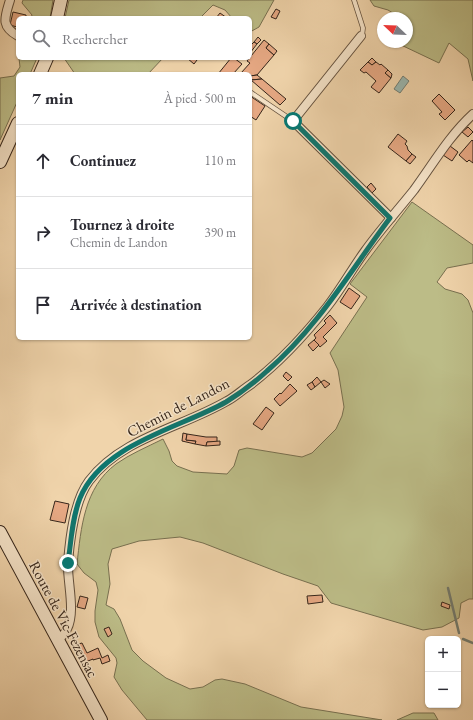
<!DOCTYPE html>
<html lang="fr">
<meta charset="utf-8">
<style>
:root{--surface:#fff;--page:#f7f7f7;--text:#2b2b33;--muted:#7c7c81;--line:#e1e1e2}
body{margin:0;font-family:"EB Garamond",serif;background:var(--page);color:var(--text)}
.controls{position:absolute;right:12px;bottom:12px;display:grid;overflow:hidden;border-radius:6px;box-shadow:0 1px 3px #0004}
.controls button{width:36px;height:36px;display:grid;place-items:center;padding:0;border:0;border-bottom:1px solid var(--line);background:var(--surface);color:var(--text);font:20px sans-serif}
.compass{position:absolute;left:377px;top:12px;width:36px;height:36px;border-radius:50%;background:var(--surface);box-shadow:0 1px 3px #0004;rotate:293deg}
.stop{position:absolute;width:12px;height:12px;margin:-9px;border:3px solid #0f766e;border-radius:50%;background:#fff}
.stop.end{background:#0f766e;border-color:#fff;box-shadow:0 1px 4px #0008}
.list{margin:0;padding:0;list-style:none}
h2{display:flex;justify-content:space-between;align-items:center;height:52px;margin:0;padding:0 16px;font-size:17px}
h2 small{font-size:13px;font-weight:400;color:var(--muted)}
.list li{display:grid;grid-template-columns:26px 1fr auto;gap:12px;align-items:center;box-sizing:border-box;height:72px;padding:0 16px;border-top:1px solid var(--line)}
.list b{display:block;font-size:15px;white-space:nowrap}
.list p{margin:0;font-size:13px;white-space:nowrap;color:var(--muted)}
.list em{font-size:13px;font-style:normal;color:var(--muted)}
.icon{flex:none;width:22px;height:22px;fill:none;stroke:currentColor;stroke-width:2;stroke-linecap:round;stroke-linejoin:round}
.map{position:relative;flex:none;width:473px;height:720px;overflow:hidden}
.search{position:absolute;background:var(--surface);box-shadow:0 1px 3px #0004;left:16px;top:16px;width:236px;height:44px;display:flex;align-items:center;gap:10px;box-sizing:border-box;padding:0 14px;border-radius:6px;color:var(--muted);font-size:15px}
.panel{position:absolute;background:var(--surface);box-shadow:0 1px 3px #0004;left:16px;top:72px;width:236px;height:268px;border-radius:6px}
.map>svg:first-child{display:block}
.green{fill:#bcbc87;stroke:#787050}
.water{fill:#9bb7af;stroke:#727d73}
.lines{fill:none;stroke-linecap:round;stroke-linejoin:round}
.stream{stroke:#727d73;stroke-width:2.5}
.building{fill:#e6a883;stroke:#35251a}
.lane-casing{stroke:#64513e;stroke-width:5.5}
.street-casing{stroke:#64513e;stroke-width:10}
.secondary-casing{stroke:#35251a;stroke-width:14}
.lane{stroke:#f5e3c8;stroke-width:4}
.street{stroke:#f5e3c8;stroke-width:8}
.secondary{stroke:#f5e3c8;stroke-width:12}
.route{stroke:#0f766e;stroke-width:5}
.labels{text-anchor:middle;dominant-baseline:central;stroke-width:3;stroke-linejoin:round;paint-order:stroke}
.street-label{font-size:15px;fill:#35251a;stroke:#f5e3c8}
</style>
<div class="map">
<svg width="473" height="720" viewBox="0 0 473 720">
<rect width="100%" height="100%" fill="#f0d4ab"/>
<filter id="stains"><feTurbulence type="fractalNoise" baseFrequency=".005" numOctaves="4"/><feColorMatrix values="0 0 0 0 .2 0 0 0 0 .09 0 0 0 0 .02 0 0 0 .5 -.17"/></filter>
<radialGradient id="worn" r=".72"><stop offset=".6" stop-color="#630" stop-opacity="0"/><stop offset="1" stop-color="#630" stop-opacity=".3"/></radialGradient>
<g class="green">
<polygon points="23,0 53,0 50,18 31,18 32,15 22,3"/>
<polygon points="69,0 274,0 259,27 250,32 250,18 232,18 225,10 213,5 200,18 65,18"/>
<polygon points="370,0 473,0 473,81 468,59 449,43 439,63 399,44 400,42 407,42 407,28 409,24 407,22 407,18 401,18 388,10 374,6"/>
<polygon points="19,58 37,58 30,74 18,74 18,100 0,140 0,78 14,76 20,67"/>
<polygon points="64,58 163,58 148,74 75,74"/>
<path d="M412 202 473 245V263L447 268 437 282 445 289 462 294 468 300 473 313V599H469L461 603 459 618 442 627 423 630 331 603 318 586 283 574 203 543 180 537 139 541 112 549 108 564 110 584 106 605 114 609 120 619 132 650 143 661 166 678 190 689 203 687 215 680 222 679 245 684 301 707 382 720H147L122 690 114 677 117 663 116 658 99 637 95 622V611L98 590 96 582 84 573 77 564C81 528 84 488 116 464 130 454 147 447 163 439L169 451 172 461 177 466 193 472 227 474 234 466 239 450 247 448 302 457 312 453 336 429 342 416 344 407 338 370 330 353 367 297 350 284Z"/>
<polygon points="413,713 434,713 438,720 397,720"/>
</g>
<polygon class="water" points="403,76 409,81 400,93 394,89"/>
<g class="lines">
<g class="stream">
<polyline points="448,588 459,633"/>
<polyline points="463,639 473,643"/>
</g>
</g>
<g class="building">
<polygon points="276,9 280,11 276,19 271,17"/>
<polygon points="13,12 26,15 26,18 18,18 18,30 16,29 17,27 10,25"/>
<polygon points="220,13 227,18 216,18"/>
<polygon points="258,37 261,40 257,44 254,42"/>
<polygon points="264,40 269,44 266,48 274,55 257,75 250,76 250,74 243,74 241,73 250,63 247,61"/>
<polygon points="254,42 257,44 250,53 250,46"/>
<polygon points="269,44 277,51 274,55 266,48"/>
<polygon points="187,58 194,58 197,60 194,64"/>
<polygon points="231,58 234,58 242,64 233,74 218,74"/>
<polygon points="372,58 376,62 372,65 368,62"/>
<polygon points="368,62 372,65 376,62 380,65 381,64 388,70 385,73 391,78 379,93 371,87 376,81 366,72 364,73 360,70"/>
<polygon points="388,70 392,74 391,78 385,73"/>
<polygon points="257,75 262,79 250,80 250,76"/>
<polygon points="262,79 286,99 280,105 251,80"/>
<polygon points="439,94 455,110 445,120 439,114 442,112 432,101"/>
<polygon points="250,96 265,106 256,120 250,116"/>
<polygon points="468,127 473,132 468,137 462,132"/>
<polygon points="398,134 407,141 405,144 407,146 408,150 412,154 406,161 388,147"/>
<polygon points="472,140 473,141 473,163 469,160 467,162 459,155"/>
<polygon points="450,146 458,152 452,161 443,155"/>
<polygon points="412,154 416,157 410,164 406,161"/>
<polygon points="371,183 376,189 372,193 367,187"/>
<polygon points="349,288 360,296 351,309 340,302"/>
<polygon points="330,315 337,323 323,337 327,341 320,347 314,340 316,338 314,335 326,323 324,321"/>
<polygon points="314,340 319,345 313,351 308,345"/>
<polygon points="286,372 292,377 288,381 283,376"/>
<polygon points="317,377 321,382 315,387 312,382"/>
<polygon points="324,380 330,384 325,388 321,382"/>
<polygon points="312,382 315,387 311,390 307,385"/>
<polygon points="290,384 297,391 280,406 274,399 280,393 281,394"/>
<polygon points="266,407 274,413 262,430 253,424"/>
<polygon points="183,433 187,434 186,440 196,441 195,444 182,441"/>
<polygon points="187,434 206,437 217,437 217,442 207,442 206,446 195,444 196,441 186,440"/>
<polygon points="220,441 220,445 206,446 207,442"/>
<polygon points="55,501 69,504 65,523 50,520"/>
<polygon points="322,595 323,602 308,604 307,596"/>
<polygon points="80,596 88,598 85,609 77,607"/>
<polygon points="442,602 450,605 449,609 441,606"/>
<polygon points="109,627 112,634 108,637 104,629"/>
<polygon points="82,643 87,653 98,648 102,658 108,655 110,661 102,664 100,658 93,660 93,659 83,663 75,645"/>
</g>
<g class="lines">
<g class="lane-casing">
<g id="lane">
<polyline points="354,0 363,28 362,36"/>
<polyline points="250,92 293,121"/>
</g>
</g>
<g class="street-casing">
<g id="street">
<path d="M10 0C5 17 0 26 18 36"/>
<polyline points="361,36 293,121 391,218"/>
<path d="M58 640C61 637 65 634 67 629 76 611 67 582 68 562 70 538 74 501 89 481 121 438 183 427 227 401 235 397 242 390 250 385 279 363 304 336 327 307 341 289 352 269 365 251 380 230 398 210 414 190 433 164 449 136 473 114"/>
</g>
</g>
<g class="secondary-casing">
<g id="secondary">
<polyline points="57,18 61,0"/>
<polyline points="40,74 47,58"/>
<polyline points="0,162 18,123"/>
<polyline points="0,532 101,720"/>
</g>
</g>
<use href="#lane" class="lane"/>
<use href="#street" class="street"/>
<use href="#secondary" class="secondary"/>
</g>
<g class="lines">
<path class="route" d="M68 563C71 542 72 518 80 498 102 444 180 428 226 402 241 393 255 382 267 371 318 327 351 270 390 218L293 121"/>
</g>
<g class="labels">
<g class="street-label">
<text transform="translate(178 407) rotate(-27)">Chemin de Landon</text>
<text transform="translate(64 619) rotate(62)">Route de Vic-Fezensac</text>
</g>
</g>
<rect width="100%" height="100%" filter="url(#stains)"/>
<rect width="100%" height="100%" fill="url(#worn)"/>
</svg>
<div class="controls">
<button>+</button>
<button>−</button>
</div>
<svg class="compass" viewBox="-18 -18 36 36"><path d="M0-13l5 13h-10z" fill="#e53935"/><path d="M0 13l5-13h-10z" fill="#7c7c81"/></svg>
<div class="stop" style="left:293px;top:121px"></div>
<div class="stop end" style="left:68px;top:563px"></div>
<div class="search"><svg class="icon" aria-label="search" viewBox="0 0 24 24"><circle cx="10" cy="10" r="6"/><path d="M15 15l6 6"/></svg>Rechercher</div>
<section class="panel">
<h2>7 min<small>À pied · 500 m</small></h2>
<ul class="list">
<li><svg class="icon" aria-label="ahead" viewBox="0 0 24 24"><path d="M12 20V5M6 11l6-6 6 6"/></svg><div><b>Continuez</b></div><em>110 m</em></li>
<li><svg class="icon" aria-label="right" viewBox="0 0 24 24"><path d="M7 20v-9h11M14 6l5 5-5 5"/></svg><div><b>Tournez à droite</b><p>Chemin de Landon</p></div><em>390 m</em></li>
<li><svg class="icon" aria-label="arrive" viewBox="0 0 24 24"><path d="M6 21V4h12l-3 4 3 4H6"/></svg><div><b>Arrivée à destination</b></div></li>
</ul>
</section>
</div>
